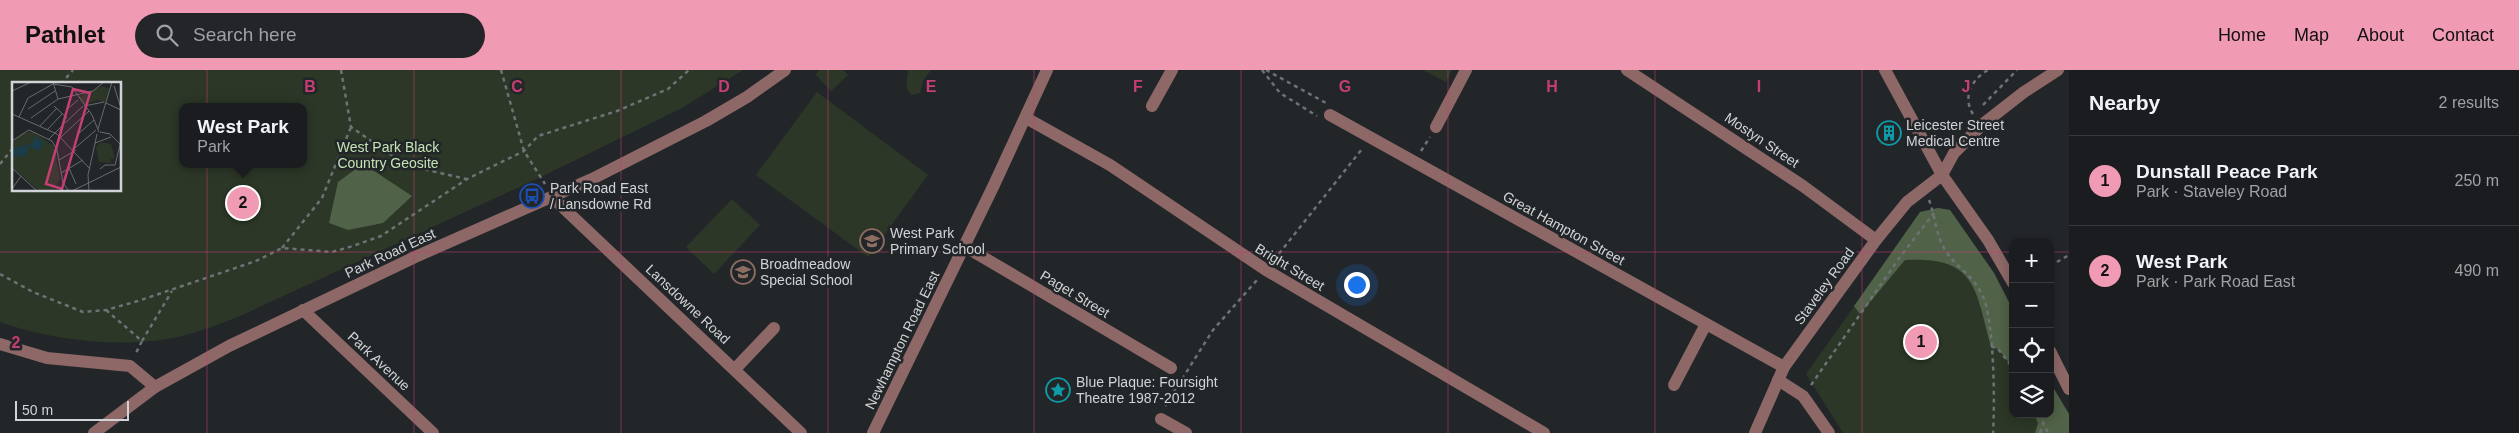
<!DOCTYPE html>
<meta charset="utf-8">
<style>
:root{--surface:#1a1c1f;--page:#232528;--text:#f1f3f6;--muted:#9fa1a4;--line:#383a3d;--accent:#f19ab3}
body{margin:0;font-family:Helvetica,sans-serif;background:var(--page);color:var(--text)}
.controls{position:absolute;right:15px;bottom:15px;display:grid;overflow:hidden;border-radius:10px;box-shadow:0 2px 12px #0003}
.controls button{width:45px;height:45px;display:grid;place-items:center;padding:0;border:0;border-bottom:1px solid var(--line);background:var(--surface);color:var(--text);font:25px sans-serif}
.scale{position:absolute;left:15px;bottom:12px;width:114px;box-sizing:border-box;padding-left:5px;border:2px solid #d1d4d6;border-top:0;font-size:14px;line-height:18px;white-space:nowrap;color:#d1d4d6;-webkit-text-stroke:4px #222629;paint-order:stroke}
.you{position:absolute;left:1356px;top:214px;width:18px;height:18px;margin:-12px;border:4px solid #fff;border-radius:50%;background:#1a73e8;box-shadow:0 0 0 8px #1a73e833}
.badge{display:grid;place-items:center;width:32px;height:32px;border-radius:50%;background:var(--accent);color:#111;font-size:16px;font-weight:700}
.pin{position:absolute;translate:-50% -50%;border:2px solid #fff;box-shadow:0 1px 5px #0006}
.popup{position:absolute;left:179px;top:33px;width:128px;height:65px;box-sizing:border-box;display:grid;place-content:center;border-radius:10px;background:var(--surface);filter:drop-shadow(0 1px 4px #0005);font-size:16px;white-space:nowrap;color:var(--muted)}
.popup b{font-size:19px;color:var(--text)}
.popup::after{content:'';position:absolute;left:50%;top:100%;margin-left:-10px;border:10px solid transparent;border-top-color:var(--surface)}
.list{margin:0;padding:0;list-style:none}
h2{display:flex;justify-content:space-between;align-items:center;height:65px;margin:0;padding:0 20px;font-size:21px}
h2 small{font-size:16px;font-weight:400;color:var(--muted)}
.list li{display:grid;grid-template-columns:32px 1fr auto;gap:15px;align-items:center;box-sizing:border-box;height:90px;padding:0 20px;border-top:1px solid var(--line)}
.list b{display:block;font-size:19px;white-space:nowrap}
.list p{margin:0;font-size:16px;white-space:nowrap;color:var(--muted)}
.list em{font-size:16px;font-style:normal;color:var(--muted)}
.icon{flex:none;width:28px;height:28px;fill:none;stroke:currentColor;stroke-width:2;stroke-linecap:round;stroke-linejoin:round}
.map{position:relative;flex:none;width:2069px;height:363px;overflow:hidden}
header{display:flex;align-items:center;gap:30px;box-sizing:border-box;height:70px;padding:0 25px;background:var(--accent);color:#111}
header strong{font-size:24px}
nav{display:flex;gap:28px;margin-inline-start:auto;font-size:18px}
.search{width:350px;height:45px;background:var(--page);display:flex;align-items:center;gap:12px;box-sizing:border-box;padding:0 18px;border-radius:28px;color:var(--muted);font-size:19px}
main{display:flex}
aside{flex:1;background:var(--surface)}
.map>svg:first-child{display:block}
.green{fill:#2c3727;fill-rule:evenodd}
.forest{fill:#506248}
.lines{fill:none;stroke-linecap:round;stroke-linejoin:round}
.path{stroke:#6e7275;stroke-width:2.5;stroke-dasharray:4 4;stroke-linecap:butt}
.minor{stroke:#8d6867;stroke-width:12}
.grid{fill:none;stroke:#c53e74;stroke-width:1;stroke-opacity:0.55}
.labels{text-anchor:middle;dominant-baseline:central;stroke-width:5;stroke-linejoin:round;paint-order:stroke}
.poi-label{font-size:14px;fill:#d1d4d6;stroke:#222629;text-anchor:start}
.street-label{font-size:14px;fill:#d1d4d6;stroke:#222629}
.park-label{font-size:14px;fill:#c3e4b3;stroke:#222629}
.inset-road{fill:none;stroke:#686c6e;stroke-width:1}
.view{fill:#c53e74;fill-opacity:0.15;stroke:#c53e74;stroke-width:2.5}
.inset-edge{fill:none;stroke:#d1d4d6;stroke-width:2.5}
.grid-label{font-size:16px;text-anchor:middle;font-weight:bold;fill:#c53e74;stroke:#222629;stroke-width:5;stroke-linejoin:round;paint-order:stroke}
</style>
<header>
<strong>Pathlet</strong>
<div class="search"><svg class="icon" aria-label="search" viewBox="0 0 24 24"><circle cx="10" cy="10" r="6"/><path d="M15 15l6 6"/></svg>Search here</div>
<nav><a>Home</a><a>Map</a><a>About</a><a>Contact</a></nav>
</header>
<main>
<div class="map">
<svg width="2069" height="363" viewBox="0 0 2069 363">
<rect width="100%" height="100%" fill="#222629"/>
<g class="green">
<path d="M0 0H743L682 38 541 107 238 247C222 253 206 259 190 264 133 280 55 272 0 252ZM14 14H120V120H14ZM183 37H303V94H183Z"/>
<polygon points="820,0 843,0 848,5 831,21 815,4"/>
<path d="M908 0H931L923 11 920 23 912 25C903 19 908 9 908 0Z"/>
<polygon points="1423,0 1452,0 1446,12"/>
<polygon points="817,22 928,105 868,187 756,105"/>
<polygon points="732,129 760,155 714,204 686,177"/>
<polygon points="1938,138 1950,140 1994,203 2013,240 2013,344 2050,344 2050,312 2069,344 2069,363 1843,363 1806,304 1920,143"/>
</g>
<g class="forest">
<polygon points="357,98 371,99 412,126 383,153 348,160 329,153 338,112"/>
<path d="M1938 138 1950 140 1994 203 2013 240V298L1999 280 1991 276C1975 219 1977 186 1905 190L1860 244 1854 236 1920 142Z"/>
<polygon points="2050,312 2069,344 2069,363 2035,363 2038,353 2034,344 2050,344"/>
</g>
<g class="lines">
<g class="path">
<polyline points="341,0 351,57 406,95 466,109"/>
<polyline points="501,0 524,81 545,114"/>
<polyline points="1262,0 1280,23 1317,46"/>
<polyline points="1266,0 1326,33"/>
<polyline points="61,14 73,0"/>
<polyline points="1983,35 2017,0"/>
<path d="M1973 44C1962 27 1972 9 1988 0"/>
<polyline points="1421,81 1430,67"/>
<polyline points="0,94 14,77"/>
<path d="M1929 130C1935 145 1936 165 1944 178 1954 197 1974 204 1984 229 1994 255 1995 333 1993 363"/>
<polyline points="282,178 322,128 351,57"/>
<polyline points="1274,190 1362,79"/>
<polyline points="2050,196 2069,185"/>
<polyline points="0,204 33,222 83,242 106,240 138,231 256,191 282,178 332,182 353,176 381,166 467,109 524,81 538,66 617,41 668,19 689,0"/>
<polyline points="106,240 142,271 135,285"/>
<polyline points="142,271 172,221"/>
<polyline points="1991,276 1999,280 2013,298"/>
<polyline points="1811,315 1900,187 1934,143"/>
<polyline points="1165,336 1213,260 1257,210"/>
<polyline points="2039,344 2048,363"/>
<polyline points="2040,363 2043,355"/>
</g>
<g class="minor">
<polyline points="1627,0 1803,116 1876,170"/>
<polyline points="1885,0 1942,105 1988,170 2013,213"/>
<polyline points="1152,36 1172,0"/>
<polyline points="1330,45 1784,297"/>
<polyline points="1026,48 1110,95 1266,200 1544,363"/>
<polyline points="1436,57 1466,0"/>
<polyline points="553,128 801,363"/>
<polyline points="964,176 1171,298"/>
<polyline points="303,240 433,363"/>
<polyline points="0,274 47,288 130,296 155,317"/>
<polyline points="2050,281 2069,319"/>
<polyline points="735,299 774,258"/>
<polyline points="1778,310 1803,326 1829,363"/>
<polyline points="1674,315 1706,254"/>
<polyline points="1161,349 1186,363"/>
<polyline points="94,363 155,317 229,276 415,187 592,109 706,51 747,27 785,0"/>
<polyline points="873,363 993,117 1047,0"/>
<polyline points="1755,363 1784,297 1876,170 1907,132 1942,105 1954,83 1983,54 2024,22 2058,0"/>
</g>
</g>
<path class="grid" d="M207 0V363M414 0V363M621 0V363M828 0V363M1034 0V363M1241 0V363M1448 0V363M1655 0V363M1862 0V363M0 182H2013M2050 182H2069"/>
<defs>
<g id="building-ring" transform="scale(1.25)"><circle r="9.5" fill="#222629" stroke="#0f9aa8" stroke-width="1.5"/><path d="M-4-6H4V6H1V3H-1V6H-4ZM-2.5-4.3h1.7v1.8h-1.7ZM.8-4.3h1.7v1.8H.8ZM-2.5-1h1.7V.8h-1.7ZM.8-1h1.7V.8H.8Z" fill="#0f9aa8"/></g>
<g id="bus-ring" transform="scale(1.25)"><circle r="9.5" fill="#222629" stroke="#1a4fb4" stroke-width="1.5"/><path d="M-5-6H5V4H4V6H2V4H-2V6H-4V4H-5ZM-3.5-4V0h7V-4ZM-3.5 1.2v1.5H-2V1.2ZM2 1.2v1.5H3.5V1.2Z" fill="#1a4fb4"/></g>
<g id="school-ring" transform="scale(1.25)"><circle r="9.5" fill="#222629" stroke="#8d6e63" stroke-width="1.5"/><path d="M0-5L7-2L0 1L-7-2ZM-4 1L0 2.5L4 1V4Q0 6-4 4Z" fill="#8d6e63"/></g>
<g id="sight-ring" transform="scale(1.25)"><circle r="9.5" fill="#222629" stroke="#0f9aa8" stroke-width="1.5"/><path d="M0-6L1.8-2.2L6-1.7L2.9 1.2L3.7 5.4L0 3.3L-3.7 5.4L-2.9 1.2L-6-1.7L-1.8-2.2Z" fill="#0f9aa8"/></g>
</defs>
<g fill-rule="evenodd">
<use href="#building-ring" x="1889" y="63"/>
<use href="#bus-ring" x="532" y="126"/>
<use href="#school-ring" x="872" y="171"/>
<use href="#school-ring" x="743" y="202"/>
<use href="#sight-ring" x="1058" y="320"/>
</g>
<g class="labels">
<g class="poi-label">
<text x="1906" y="55">Leicester Street<tspan x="1906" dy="16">Medical Centre</tspan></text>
<text x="550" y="118">Park Road East<tspan x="550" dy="16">/ Lansdowne Rd</tspan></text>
<text x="890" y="163">West Park<tspan x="890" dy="16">Primary School</tspan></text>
<text x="760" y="194">Broadmeadow<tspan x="760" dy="16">Special School</tspan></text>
<text x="1076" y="312">Blue Plaque: Foursight<tspan x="1076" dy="16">Theatre 1987-2012</tspan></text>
</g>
<g class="street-label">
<text transform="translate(1762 70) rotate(34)">Mostyn Street</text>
<text transform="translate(1564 158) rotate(29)">Great Hampton Street</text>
<text transform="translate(390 183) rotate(-25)">Park Road East</text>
<text transform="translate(1290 197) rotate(31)">Bright Street</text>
<text transform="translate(1824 216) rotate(-54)">Staveley Road</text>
<text transform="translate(1075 224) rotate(31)">Paget Street</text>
<text transform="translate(688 234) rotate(43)">Lansdowne Road</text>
<text transform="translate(902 270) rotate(-64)">Newhampton Road East</text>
<text transform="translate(379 291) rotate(43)">Park Avenue</text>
</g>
<g class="park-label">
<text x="388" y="77">West Park Black<tspan x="388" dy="16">Country Geosite</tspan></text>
</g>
</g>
<g transform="translate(12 12)">
<rect width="109" height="109" fill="#222629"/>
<path d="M90 4 97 7 93 21 86 18 72 23 66 15ZM21 50 42 64 48 97 41 109H27L0 85 1 60 10 51ZM89 60 99 62 102 73V77H98L100 81 87 80 84 65Z" fill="#2c3727"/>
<path d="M23 54 32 61 27 69 17 64 15 73 0 75 2 66 20 62Z" fill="#1a3d49"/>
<path class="inset-road" d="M41 0 46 17M41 2 60 5 80 33 87 50M102 4 109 26M0 9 19 0M94 21 109 28M42 24 55 36M72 24 92 20M16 27 43 9M54 28 66 18M0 32 45 52 78 87M7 35 16 16 41 2M19 36 46 17 81 9 92 0M53 41 71 24M28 44 45 26M86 47 100 0M35 48 50 32M88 50 98 52 108 62M65 53 82 38M49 55 77 29M37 57 50 44M0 59 17 48 40 59 45 68 51 101 57 109M83 61 99 55M63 66 84 48M47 78 64 68M0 86 25 109M57 86 64 102M88 87 93 83H103L109 59M49 91 71 78M0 107 9 94M60 109 109 85M77 109 76 93 85 52"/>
<path class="view" d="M61 7 78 11 50 107 34 102Z"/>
<rect width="109" height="109" class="inset-edge"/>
</g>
<g class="grid-label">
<text x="310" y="22">B</text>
<text x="517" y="22">C</text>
<text x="724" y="22">D</text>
<text x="931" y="22">E</text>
<text x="1138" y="22">F</text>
<text x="1345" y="22">G</text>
<text x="1552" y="22">H</text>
<text x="1759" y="22">I</text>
<text x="1966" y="22">J</text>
<text x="16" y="278">2</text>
</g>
</svg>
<div class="controls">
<button>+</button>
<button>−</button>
<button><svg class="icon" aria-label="locate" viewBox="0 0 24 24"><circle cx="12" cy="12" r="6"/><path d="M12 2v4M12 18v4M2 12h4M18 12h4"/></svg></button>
<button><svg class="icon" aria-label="layers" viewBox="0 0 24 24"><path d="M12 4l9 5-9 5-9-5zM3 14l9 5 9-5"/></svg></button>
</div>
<div class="scale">50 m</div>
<div class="you"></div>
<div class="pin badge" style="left:1921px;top:272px">1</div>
<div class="pin badge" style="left:243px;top:133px">2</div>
<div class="popup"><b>West Park</b>Park</div>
</div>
<aside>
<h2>Nearby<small>2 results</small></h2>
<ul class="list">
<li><span class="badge">1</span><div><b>Dunstall Peace Park</b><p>Park · Staveley Road</p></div><em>250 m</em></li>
<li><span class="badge">2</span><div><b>West Park</b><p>Park · Park Road East</p></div><em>490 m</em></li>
</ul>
</aside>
</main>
